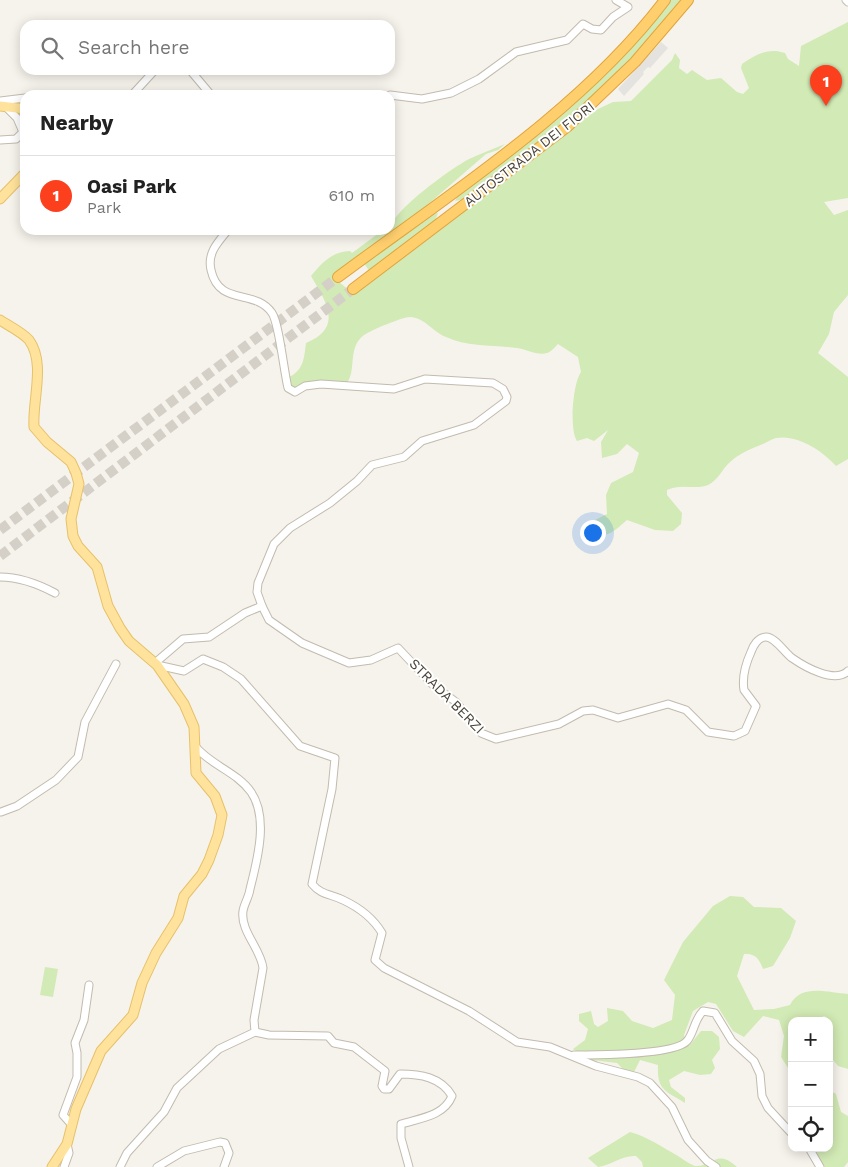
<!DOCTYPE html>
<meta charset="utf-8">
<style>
:root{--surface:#fff;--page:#f6f6f6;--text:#222;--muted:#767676;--line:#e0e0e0;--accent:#fc3f1d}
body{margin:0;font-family:"Work Sans",sans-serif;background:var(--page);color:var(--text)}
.controls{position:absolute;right:15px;bottom:15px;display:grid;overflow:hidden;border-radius:10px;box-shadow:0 2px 12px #0003}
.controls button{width:45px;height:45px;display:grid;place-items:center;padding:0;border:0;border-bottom:1px solid var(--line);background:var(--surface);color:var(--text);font:25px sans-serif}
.you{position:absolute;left:592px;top:532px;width:18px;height:18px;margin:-12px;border:4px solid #fff;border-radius:50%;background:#1a73e8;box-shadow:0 0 0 8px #1a73e833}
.badge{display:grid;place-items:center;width:32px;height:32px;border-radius:50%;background:var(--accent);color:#fff;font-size:16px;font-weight:700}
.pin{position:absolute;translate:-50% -41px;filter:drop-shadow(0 1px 2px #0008)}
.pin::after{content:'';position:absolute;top:26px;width:18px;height:15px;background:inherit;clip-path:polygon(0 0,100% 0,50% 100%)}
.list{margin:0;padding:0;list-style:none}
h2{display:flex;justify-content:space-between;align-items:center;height:65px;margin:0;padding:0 20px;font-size:21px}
h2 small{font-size:16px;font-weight:400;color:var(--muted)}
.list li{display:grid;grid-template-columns:32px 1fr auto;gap:15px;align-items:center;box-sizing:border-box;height:80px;padding:0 20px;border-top:1px solid var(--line)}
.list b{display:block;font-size:19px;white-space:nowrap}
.list p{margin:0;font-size:16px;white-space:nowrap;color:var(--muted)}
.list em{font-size:16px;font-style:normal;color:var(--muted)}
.icon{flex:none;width:28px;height:28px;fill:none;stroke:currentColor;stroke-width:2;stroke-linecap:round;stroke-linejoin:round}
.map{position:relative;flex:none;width:848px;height:1167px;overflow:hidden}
.search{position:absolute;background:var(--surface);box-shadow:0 2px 12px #0003;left:20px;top:20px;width:375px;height:55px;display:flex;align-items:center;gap:12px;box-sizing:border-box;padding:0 18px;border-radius:15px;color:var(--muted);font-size:19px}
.panel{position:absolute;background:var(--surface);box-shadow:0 2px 12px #0003;left:20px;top:90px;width:375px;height:145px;border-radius:15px}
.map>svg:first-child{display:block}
.green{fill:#d2eab5}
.parking{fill:#e5e3e0}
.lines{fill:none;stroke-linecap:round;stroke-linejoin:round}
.highway-tunnel{stroke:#d4d0c8;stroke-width:10;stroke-dasharray:10 5;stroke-linecap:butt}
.minor-casing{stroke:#c2bbae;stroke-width:9}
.major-casing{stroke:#e6c16a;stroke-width:11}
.highway-casing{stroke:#e0a43c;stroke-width:12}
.minor{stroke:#fff;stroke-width:7}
.major{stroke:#ffe39c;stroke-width:9}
.highway{stroke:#ffcf6e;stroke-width:10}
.labels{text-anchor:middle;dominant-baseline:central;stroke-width:4;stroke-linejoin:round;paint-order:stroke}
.street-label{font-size:14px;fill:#4b4439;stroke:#fff}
</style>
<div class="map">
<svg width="848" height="1167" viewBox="0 0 848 1167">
<rect width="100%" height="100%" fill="#f6f3ec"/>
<g class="green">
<polygon points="668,0 683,0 637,54 576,115 466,199 455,201 460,191 551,121"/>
<path d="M848 22V198L824 202 834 215 848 210V295L834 312 829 334 818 353 848 377V459L836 466C823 451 797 434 776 438 770 440 764 444 758 446 748 450 737 455 729 463 721 471 718 480 708 485 697 490 680 483 667 490V495L682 513 681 524 673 531 655 530 627 520C610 535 605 539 583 534L595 520 607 514 606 495 611 483 633 472 639 453 627 444 617 454 602 458 601 442 608 430 594 441 587 438 577 441C569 429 573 383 581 372L578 357 558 344C555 347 551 352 547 353 538 356 526 349 517 348 493 345 468 347 446 337 433 332 424 317 410 317 402 317 372 330 364 335 347 348 357 369 347 383L306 384 293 388 289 377C304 370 304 358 306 343 344 327 326 302 311 276 322 263 331 252 350 251L352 253 383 230H390C390 212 452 168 469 159 480 154 493 149 505 144L498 150 486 154 418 213 336 272 334 275 339 282 354 294 359 291 598 109 613 102 631 101 672 60 675 53 680 60 679 68 687 74 692 70 707 80 721 78 737 92 743 94 749 88 741 68 742 64C756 55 768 47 785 53L788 59 799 66 801 46Z"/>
<polygon points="438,213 434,224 370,272 363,262 427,215"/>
<path d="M730 896 743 897 754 907 781 908 796 921 790 938 773 966 763 969C759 958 755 953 744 954L737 976 754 1010 774 1009 790 1005C801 983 829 993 848 994V1069L838 1066 833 1060C832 1047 837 1023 824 1016L816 1021H792V1074L781 1057 784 1036 779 1020 763 1016 744 1037 733 1031 716 1004 708 1002 693 1011 684 1035 686 1045 689 1046 701 1031H712L719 1037 720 1049 712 1060 715 1068 711 1074 700 1075 684 1071 669 1080 671 1087 685 1098V1103C664 1090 657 1090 658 1065L640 1060 633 1074 625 1071 617 1063 591 1060 573 1049 585 1040 588 1029 579 1021V1014L591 1011 594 1024 598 1027 608 1021 607 1008 623 1011 632 1021 653 1028 672 1020 675 995 664 980 683 942 713 906Z"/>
<polygon points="45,967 58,969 53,997 40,995"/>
<polygon points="829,1090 836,1094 841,1112 848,1116 848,1162 844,1167 825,1167 812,1148 829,1148"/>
<path d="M630 1132C648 1137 662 1147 678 1156 683 1159 689 1164 695 1166 714 1167 716 1148 737 1167H643L642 1162 636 1156C622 1155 612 1165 598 1167L588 1158Z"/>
</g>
<polygon class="parking" points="661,42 668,48 650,68 648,67 643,72 644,74 624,96 618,89"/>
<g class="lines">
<g class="highway-tunnel">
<polyline points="0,530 338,277"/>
<polyline points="0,556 353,289"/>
</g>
<g class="minor-casing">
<g id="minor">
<polyline points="846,0 848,2"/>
<polyline points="190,70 211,95"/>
<polyline points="132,95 155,70"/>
<polyline points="379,95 383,95"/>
<polyline points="390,95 422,99 451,93 479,79 516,52 567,40 583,24 592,29 601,30 613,17 628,7 616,0"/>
<polyline points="0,101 25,98"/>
<polyline points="0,140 16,139 23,132 17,118 6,107"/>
<path d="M228 230C218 242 207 253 211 270 219 307 255 288 272 313 279 323 284 372 288 388L295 392 305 386 321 384 394 389 425 379 493 383 503 389 507 397 506 401 474 425 422 441 404 457 372 465 357 481 330 503 290 528 274 544 258 583 257 592 262 606"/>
<path d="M0 577C20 577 38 584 55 593"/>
<path d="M155 663 183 639 209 637 245 613 262 606 269 620 302 643 349 663 371 660 398 648 433 685 456 702 481 733 496 739 559 724 583 711 593 710 618 718 668 704 686 710 708 732 734 736 745 731 756 706 744 690C742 678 746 663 751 652 753 646 758 637 766 637 775 637 785 653 792 658 805 667 835 684 848 671"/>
<path d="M157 665 184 671 203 659 223 667 241 679 300 746 335 758 332 789 312 884C321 895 331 894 343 900 358 907 373 918 382 933L375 960 384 968 469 1011 517 1042 550 1047 596 1066 638 1077 650 1083 672 1107 688 1140 707 1161 716 1167"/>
<polyline points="1,812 17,806 56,780 78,757 85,722 116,664"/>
<path d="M255 1032 269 1035 328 1036 334 1043 354 1047 385 1071 382 1086 384 1089H389L400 1074C420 1074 441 1077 452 1096 444 1116 421 1118 401 1124V1138L409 1167"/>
<path d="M574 1055C594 1055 675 1055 687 1041 694 1033 694 1020 703 1011L715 1013 732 1041 754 1061 760 1074 762 1096 768 1108 792 1134"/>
<polyline points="71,1124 63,1115 77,1077 77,1053 75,1043 84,1020 89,985"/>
<polyline points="809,1148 820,1167"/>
<polyline points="64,1167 69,1153 67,1144"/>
<path d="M120 1167 127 1153 164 1112 177 1088 219 1049 255 1032 254 1020 263 968C261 949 240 931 243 911 244 904 249 897 250 889 257 861 269 818 251 792 237 772 210 765 195 746"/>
<polyline points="157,1167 184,1151 220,1142 225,1143 229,1153 224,1167"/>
</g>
</g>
<g class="major-casing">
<g id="major">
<polyline points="0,106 25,109"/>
<polyline points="0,199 25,173"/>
<path d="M0 320C9 326 22 332 29 340 46 363 32 401 34 427L47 442 71 462 76 473 79 484 71 519 73 536 78 546 97 567 108 606 120 628 129 641 157 665 184 704 194 727 196 773 215 796 222 815 218 835 209 860 202 874 184 896 178 918 156 953 142 983 133 1015 101 1051 76 1109 67 1144 52 1167"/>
</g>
</g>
<g class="highway-casing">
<g id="highway">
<path d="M338 277C448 195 582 110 665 0"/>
<polyline points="353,289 568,126 635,62 688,0"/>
</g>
</g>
<use href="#minor" class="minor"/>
<use href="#major" class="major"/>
<use href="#highway" class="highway"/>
</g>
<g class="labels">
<g class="street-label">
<text transform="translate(529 154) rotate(-38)">AUTOSTRADA DEI FIORI</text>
<text transform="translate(447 696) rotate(45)">STRADA BERZI</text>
</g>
</g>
</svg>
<div class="controls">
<button>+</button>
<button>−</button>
<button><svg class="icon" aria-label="locate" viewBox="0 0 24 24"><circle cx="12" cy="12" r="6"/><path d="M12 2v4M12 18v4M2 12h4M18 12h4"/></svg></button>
</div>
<div class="you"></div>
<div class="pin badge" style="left:826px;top:106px">1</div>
<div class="search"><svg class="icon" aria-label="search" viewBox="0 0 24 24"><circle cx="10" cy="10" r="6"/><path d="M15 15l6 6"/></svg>Search here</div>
<section class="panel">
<h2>Nearby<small></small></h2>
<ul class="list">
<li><span class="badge">1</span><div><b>Oasi Park</b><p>Park</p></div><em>610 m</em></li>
</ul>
</section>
</div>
